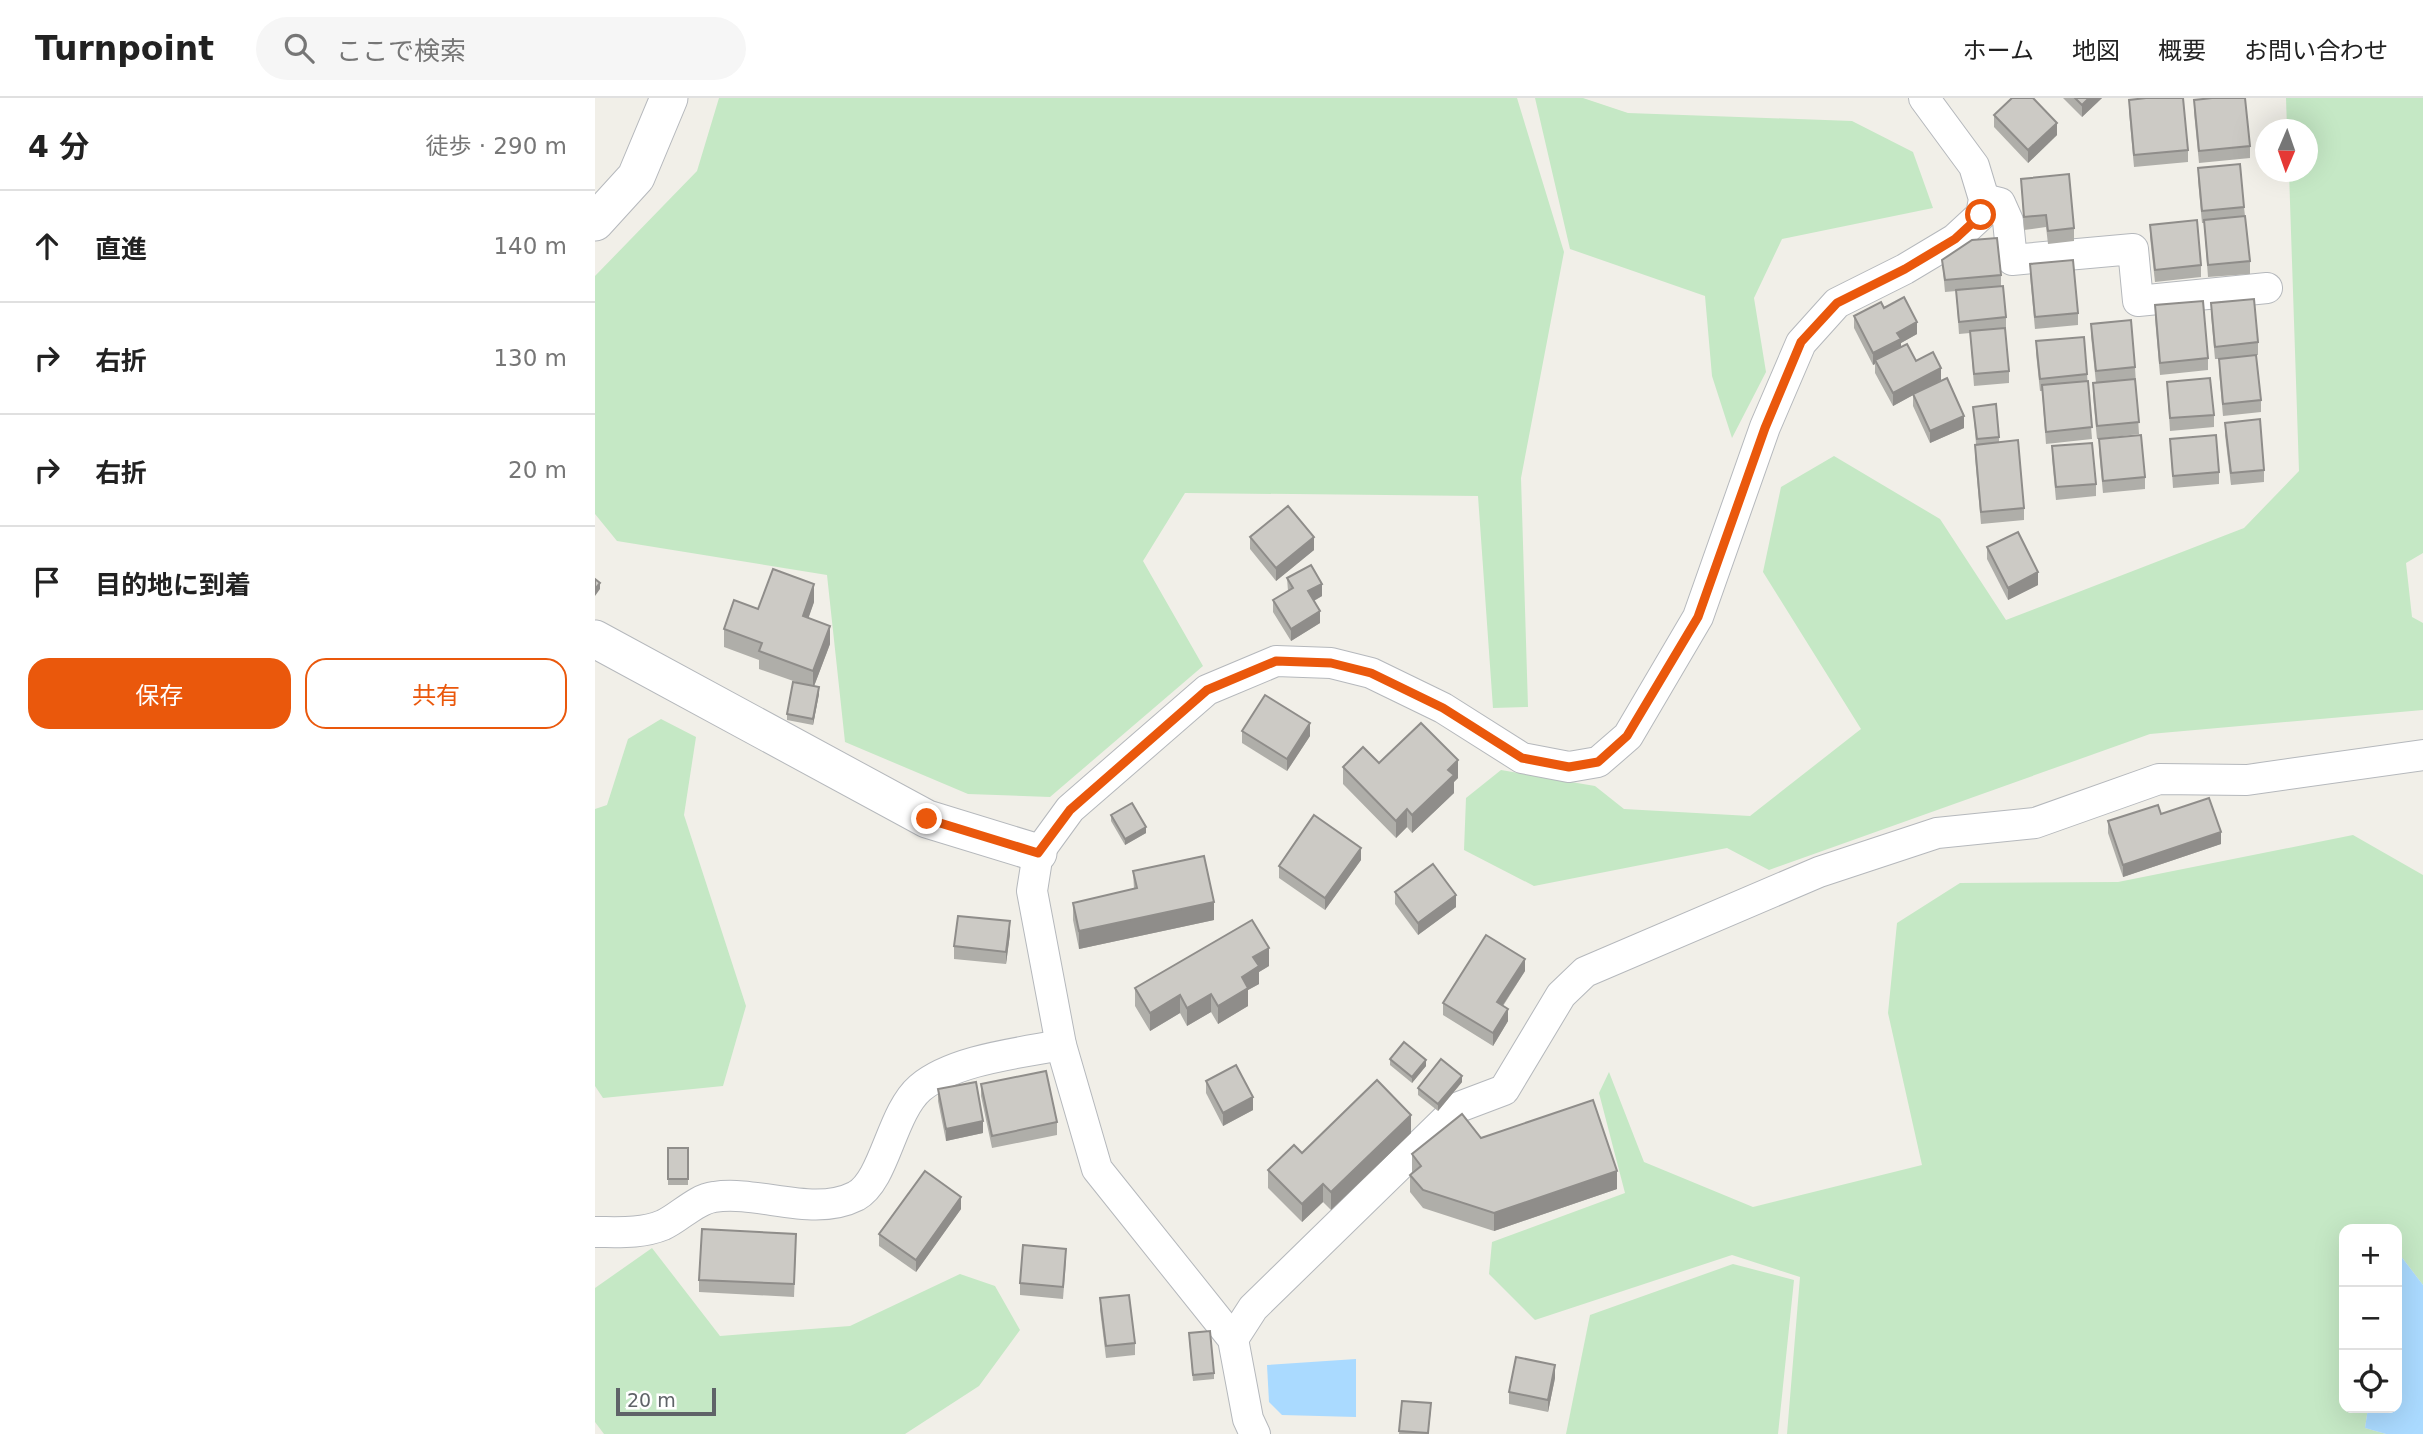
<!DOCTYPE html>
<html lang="ja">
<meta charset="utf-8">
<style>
:root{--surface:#fff;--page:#f6f6f6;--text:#222;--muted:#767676;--line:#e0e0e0;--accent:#ea580c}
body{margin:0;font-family:"DejaVu Sans","Noto Sans JP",sans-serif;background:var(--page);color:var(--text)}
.controls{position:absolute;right:21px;bottom:21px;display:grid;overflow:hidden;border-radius:14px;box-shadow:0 7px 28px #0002}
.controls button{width:63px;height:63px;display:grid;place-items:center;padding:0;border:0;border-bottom:2px solid var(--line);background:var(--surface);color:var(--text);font:35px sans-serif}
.compass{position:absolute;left:1660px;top:21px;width:63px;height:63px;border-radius:50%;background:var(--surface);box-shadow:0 7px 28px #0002;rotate:182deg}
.scale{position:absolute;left:21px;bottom:18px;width:100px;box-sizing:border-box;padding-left:7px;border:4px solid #5f6368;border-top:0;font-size:19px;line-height:24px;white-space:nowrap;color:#5f6368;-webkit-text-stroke:5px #fff;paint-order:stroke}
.stop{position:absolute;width:21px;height:21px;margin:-16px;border:5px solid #ea580c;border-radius:50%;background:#fff}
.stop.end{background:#ea580c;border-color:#fff;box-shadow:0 2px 7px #0008}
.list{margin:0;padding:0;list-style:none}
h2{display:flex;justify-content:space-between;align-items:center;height:91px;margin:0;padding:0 28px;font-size:30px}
h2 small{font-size:23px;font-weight:400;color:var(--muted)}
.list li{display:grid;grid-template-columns:46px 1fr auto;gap:21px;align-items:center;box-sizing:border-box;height:112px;padding:0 28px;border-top:2px solid var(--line)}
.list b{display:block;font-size:26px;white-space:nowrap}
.list em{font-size:23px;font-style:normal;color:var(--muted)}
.actions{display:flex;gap:14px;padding:21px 28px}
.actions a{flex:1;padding:16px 0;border:2px solid var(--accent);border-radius:21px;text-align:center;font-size:24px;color:var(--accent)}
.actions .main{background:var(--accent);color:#fff}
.icon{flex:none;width:38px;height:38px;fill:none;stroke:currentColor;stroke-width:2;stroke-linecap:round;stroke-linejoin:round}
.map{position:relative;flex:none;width:1828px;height:1336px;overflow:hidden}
header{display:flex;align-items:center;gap:42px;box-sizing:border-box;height:98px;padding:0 35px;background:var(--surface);border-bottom:2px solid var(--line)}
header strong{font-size:33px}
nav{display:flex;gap:38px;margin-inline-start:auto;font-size:24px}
.search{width:490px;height:63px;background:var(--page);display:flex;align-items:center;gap:18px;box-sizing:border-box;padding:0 24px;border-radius:38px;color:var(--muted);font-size:26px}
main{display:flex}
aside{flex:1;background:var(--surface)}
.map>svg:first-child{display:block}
.green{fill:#c5e8c5}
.water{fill:#aadaff}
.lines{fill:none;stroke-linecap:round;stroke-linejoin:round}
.minor-casing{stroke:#b5b8bc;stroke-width:32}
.tertiary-casing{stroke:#b5b8bc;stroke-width:39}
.minor{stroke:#fff;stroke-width:30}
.tertiary{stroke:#fff;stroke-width:37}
.wall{fill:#afaea9}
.shaded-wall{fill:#8f8d8a}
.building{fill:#cccac5;stroke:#8f8d8a;stroke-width:2}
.route{stroke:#ea580c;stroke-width:9}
</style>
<header>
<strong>Turnpoint</strong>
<div class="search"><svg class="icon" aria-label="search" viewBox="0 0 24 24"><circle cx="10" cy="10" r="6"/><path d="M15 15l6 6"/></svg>ここで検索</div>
<nav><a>ホーム</a><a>地図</a><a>概要</a><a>お問い合わせ</a></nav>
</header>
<main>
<aside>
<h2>4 分<small>徒歩 · 290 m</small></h2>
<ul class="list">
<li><svg class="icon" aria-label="ahead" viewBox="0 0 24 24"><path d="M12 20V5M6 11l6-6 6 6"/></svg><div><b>直進</b></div><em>140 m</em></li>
<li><svg class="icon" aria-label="right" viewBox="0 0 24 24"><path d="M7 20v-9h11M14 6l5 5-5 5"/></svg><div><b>右折</b></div><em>130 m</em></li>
<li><svg class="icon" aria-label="right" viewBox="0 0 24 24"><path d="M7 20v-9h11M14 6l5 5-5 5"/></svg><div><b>右折</b></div><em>20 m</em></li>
<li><svg class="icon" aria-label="arrive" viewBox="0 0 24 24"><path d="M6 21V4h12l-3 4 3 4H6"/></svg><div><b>目的地に到着</b></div></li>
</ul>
<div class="actions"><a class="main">保存</a><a>共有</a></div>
</aside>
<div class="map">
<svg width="1828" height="1336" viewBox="0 0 1828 1336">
<rect width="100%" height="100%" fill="#f1efe8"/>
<g class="green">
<polygon points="124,0 922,0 969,154 926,380 933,609 898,610 883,398 590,395 548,463 608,568 455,699 373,696 250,644 232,477 22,443 0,416 0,178 102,73"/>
<polygon points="940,0 988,0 1033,15 1257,23 1318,54 1338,110 1187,141 1159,200 1171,274 1137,340 1117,278 1110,198 975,151"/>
<polygon points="1691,0 1828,0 1828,455 1811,465 1817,519 1828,525 1828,612 1555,636 1174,772 1132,750 939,788 869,752 871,700 906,672 1000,688 1029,711 1155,718 1266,631 1168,474 1186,389 1239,358 1345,421 1411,522 1649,430 1704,373 1694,74 1713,74 1713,32 1692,31"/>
<polygon points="66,621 101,639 89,717 151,908 128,988 8,1000 0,988 0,711 12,707 33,641"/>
<polygon points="1758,737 1828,777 1828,1187 1802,1153 1802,1131 1749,1131 1749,1310 1773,1310 1770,1330 1791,1336 1192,1336 1205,1179 1137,1157 940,1222 894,1176 897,1144 1030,1095 1004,995 1014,974 1049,1064 1158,1109 1327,1067 1293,915 1302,825 1365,785 1523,784"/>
<polygon points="57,1150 125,1238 255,1228 365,1176 400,1188 425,1232 384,1288 310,1336 9,1336 0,1324 0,1190"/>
<polygon points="1138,1166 1199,1182 1183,1336 971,1336 995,1217"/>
</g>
<g class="water">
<polygon points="1802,1153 1828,1187 1828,1336 1791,1336 1770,1330 1773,1310 1802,1310"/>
<polygon points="761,1261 761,1319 687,1317 674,1304 672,1267"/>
</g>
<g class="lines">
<g class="minor-casing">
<g id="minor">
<polyline points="1389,101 1405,105 1413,123 1417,162 1538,151 1543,203 1672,190"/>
<path d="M0 1134C23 1134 46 1136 68 1127 84 1120 101 1101 119 1099 164 1092 218 1120 261 1098 290 1082 296 1015 325 990 358 962 424 955 466 947"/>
<polyline points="638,1241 658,1210 864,1009 909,992 966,897 990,874 1224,774 1342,735 1440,725 1564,681 1652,682 1828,657"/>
<polyline points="660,1336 653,1321 638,1241 502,1071 466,947 457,899 437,793 443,755 475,711 612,592 681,563 736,565 776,575 848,610 927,660 974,669 1003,664 1033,638 1103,519 1170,329 1206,245 1242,205 1310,171 1360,141 1386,117 1389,101 1379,68 1329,0"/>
</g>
</g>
<g class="tertiary-casing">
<g id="tertiary">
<polyline points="0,124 41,79 74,0"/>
<polyline points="0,541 332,721 443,755"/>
</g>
</g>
<use href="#minor" class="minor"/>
<use href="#tertiary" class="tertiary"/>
</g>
<g class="wall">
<polygon points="1468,0 1507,0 1487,19"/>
<polygon points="1534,2 1593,52 1593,64 1539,69 1534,14"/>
<polygon points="1599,2 1655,48 1655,60 1604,65 1599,14"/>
<polygon points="1399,17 1462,37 1433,65 1399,29"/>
<polygon points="1603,70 1649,109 1655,163 1655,176 1613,179 1609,125 1607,125 1603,82"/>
<polygon points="1426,81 1479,130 1479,143 1453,146 1451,129 1429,132"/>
<polygon points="1555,127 1606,167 1606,179 1560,184 1555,139"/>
<polygon points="1347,162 1406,177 1406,188 1411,219 1411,231 1410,231 1414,273 1414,285 1379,288 1375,235 1364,236 1361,193 1350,194"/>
<polygon points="1435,166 1483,215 1483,227 1440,231 1435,178"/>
<polygon points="1616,205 1663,244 1663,257 1640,259 1666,302 1666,314 1628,318 1624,273 1624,261 1620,261 1616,217"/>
<polygon points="1560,207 1613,260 1613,272 1565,277 1560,220"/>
<polygon points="1289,210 1322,236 1306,245 1306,249 1321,263 1346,282 1338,287 1369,330 1335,345 1318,308 1318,297 1298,308 1280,275 1280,266 1278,267 1259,230 1259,218"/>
<polygon points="1496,226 1540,269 1544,336 1502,341 1498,298 1498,285 1501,285 1496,238"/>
<polygon points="1441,243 1492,276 1497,341 1451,346 1447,293 1445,293 1441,255"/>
<polygon points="1572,284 1619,317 1619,329 1575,333"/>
<polygon points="1378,309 1404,339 1404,344 1429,410 1429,422 1386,426 1380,359 1380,347 1381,346"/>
<polygon points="1630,325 1669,372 1669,384 1636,387 1630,337"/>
<polygon points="1504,341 1550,379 1550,391 1508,395 1504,353"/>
<polygon points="1575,341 1624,374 1624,386 1578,390"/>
<polygon points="1457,348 1501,386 1501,398 1461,402 1457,360"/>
<polygon points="655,439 719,452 681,483 655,451"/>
<polygon points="1392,449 1443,487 1413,502 1392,461"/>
<polygon points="692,480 727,498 719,503 725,525 696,543 678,514 678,502 693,493"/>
<polygon points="219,504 213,520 235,546 219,588 224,596 218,627 192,622 192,616 204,585 164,571 164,562 129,549 129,531 163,511"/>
<polygon points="647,633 715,638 692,673 647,645"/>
<polygon points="784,665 863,680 859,684 859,695 817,735 812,729 801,740 748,686 748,669"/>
<polygon points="1566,716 1626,746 1528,779 1513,735 1513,723"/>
<polygon points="516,717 551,735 530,747 516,723"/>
<polygon points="766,762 730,812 684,780 684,768"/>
<polygon points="538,773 619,822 484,851 478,822 478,805 539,791"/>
<polygon points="800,794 861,809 823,837 800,806"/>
<polygon points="415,836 411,866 359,861 359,848"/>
<polygon points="674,868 664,874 664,886 653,892 653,908 623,926 616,914 592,928 585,915 555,933 540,908 540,890"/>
<polygon points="930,873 908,908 913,923 898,948 848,917 848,905"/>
<polygon points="795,961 831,968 817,985 795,967"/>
<polygon points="611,983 658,1012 628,1028 611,995"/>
<polygon points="867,984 843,1013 823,997 823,990"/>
<polygon points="386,986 462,1024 462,1037 397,1050 386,998"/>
<polygon points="343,991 388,1035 351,1043 343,1003"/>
<polygon points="816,1035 736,1112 728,1104 707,1124 673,1090 673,1072 707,1055"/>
<polygon points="886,1040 1022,1091 899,1133 828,1110 815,1094 815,1077 817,1074 817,1056"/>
<rect x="73" y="1050" width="20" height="37"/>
<polygon points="366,1111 321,1174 284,1148 284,1136"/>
<polygon points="201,1148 199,1199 104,1194 104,1182"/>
<polygon points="471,1163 468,1201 425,1197 425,1185"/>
<polygon points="505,1200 540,1245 540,1257 511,1260 505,1212"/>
<polygon points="594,1241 619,1275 619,1281 598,1283"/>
<polygon points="960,1280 953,1314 914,1306 914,1294"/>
<polygon points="807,1303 836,1312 833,1336 804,1336"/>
</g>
<g class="shaded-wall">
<polygon points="1494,0 1507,0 1487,19 1487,7"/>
<polygon points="1462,25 1462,37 1433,65 1433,52"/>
<polygon points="1322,224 1322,236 1306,245 1306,253 1280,262 1280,266 1278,267 1278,255 1302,235"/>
<polygon points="1346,270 1346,282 1298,308 1298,295"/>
<polygon points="1369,318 1369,330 1335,345 1335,333"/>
<polygon points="719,439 719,452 681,483 681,470"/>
<polygon points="1443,474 1443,487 1413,502 1413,490"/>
<polygon points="5,485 5,491 0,498 0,491"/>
<polygon points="219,486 219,504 208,536 208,518"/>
<polygon points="727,486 727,498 713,506 713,493"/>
<polygon points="725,513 725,525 696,543 696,531"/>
<polygon points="235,528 235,546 218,591 218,573"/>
<polygon points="224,589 224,596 218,627 218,621"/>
<polygon points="715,625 715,638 692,673 692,661"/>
<polygon points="863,662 863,680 859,684 859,695 817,735 817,717 853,672"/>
<polygon points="812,711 812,729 801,740 801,723"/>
<polygon points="551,729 551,735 530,747 530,741"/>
<polygon points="1626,734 1626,746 1528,779 1528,767"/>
<polygon points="766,750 766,762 730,812 730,800"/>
<polygon points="861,797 861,809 823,837 823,825"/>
<polygon points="619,804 619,822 484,851 484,833"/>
<polygon points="415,823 415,836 411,866 411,854"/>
<polygon points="674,850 674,868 664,874 664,886 653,892 653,908 623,926 623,908 647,879 658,859"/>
<polygon points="930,861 930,873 902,916 902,904"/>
<polygon points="616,896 616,914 592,928 592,910"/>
<polygon points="585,897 585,915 555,933 555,915"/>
<polygon points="913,911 913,923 898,948 898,935"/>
<polygon points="831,962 831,968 817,985 817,979"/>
<polygon points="867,978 867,984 843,1013 843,1006"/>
<polygon points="658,999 658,1012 628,1028 628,1015"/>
<polygon points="816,1017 816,1035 736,1112 736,1094"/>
<polygon points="388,1023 388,1035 351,1043 351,1031"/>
<polygon points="1022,1073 1022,1091 899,1133 899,1115"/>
<polygon points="728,1086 728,1104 707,1124 707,1106"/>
<polygon points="366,1099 366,1111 321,1174 321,1162"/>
<polygon points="960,1267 960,1280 953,1314 953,1302"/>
</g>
<g class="building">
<polygon points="1417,0 1438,0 1462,25 1433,52 1399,17"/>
<polygon points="1480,0 1494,0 1487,7"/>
<polygon points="1551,0 1588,0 1593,52 1539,57 1534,2"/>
<polygon points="1617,0 1650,0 1655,48 1604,53 1599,2"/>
<polygon points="1645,66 1649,109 1607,113 1603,70"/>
<polygon points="1474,76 1479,130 1453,133 1451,117 1429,119 1426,81"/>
<polygon points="1650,118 1655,163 1613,167 1609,122"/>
<polygon points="1602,122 1606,167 1560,172 1555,127"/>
<polygon points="1402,140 1406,177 1350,182 1347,162 1377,142"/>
<polygon points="1478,162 1483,215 1440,219 1435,166"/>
<polygon points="1408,188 1411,219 1364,224 1361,192"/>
<polygon points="1309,199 1322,224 1302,235 1306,241 1278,255 1259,218 1286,204 1289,210"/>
<polygon points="1659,201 1663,244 1620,249 1616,205"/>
<polygon points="1608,203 1613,260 1565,265 1560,207"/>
<polygon points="1536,222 1540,269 1501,273 1496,226"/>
<polygon points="1410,230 1414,273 1379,276 1375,233"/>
<polygon points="1489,239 1492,276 1445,281 1441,243"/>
<polygon points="1312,246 1321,263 1338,254 1346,270 1298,295 1280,262"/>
<polygon points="1661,257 1666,302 1628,306 1624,261"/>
<polygon points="1352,280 1369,318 1335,333 1318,296"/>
<polygon points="1615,280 1619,317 1575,320 1572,284"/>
<polygon points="1540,281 1544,324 1502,328 1498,285"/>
<polygon points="1493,283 1497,329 1451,334 1447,287"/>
<polygon points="1401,306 1404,339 1382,341 1378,309"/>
<polygon points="1665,321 1669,372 1636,375 1630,325"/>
<polygon points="1546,337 1550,379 1508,383 1504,341"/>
<polygon points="1621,337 1624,374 1578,378 1575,341"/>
<polygon points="1423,342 1429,410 1386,414 1380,347"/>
<polygon points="1497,345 1501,386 1461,389 1457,348"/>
<polygon points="693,408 719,439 681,470 655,439"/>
<polygon points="1423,434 1443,474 1413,490 1392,449"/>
<polygon points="716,467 727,486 713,493 725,513 696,531 678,502 698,490 692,480"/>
<polygon points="178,471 219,486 208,518 235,528 218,573 164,553 167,545 129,531 139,502 163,511"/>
<polygon points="0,481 5,485 0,491"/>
<polygon points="198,584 224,589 218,621 192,616"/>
<polygon points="670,597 715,625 692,661 647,633"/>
<polygon points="826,625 863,662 853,672 859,677 817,717 812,711 801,723 748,669 768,649 784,665"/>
<polygon points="1614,700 1626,734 1528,767 1513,723 1563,707 1566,716"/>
<polygon points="537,705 551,729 530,741 516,717"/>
<polygon points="719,717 766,750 730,800 684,768"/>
<polygon points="609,758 619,804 484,833 478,805 542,790 538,773"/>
<polygon points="838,766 861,797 823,825 800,794"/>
<polygon points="363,818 415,823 411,854 359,848"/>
<polygon points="657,822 674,850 658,859 664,868 647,879 653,890 623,908 616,896 592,910 585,897 555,915 540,890"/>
<polygon points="891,837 930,861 902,904 913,911 898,935 848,905"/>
<polygon points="809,944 831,962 817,979 795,961"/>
<polygon points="846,961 867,978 843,1006 823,990"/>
<polygon points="641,967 658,999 628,1015 611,983"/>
<polygon points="451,973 462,1024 397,1038 386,986"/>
<polygon points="782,982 816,1017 736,1094 728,1086 707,1106 673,1072 699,1047 707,1055"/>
<polygon points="381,984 388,1023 351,1031 343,991"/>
<polygon points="998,1002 1022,1073 899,1115 828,1092 815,1077 826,1068 817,1056 867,1016 886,1040"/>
<rect x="73" y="1050" width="20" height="31"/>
<polygon points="330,1073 366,1099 321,1162 284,1136"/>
<polygon points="107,1131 201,1136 199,1186 104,1182"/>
<polygon points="428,1147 471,1151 468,1189 425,1185"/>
<polygon points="534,1197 540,1245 511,1248 505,1200"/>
<polygon points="615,1233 619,1275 598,1277 594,1235"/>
<polygon points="921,1259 960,1267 953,1302 914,1294"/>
<polygon points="807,1303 836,1305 833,1335 804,1333"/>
</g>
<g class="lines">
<polyline class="route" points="332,721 443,755 475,712 612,592 681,563 736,565 776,575 848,610 927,660 974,669 1003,664 1032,638 1103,519 1170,330 1206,244 1242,205 1310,171 1360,141 1386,117"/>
</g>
</svg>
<div class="controls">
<button>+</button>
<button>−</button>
<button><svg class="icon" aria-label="locate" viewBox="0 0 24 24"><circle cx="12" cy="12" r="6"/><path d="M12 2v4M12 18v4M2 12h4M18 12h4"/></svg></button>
</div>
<svg class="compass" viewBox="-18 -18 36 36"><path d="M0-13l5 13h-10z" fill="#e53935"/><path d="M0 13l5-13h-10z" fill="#767676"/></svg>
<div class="scale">20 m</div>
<div class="stop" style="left:1386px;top:117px"></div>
<div class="stop end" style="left:332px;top:721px"></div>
</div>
</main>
